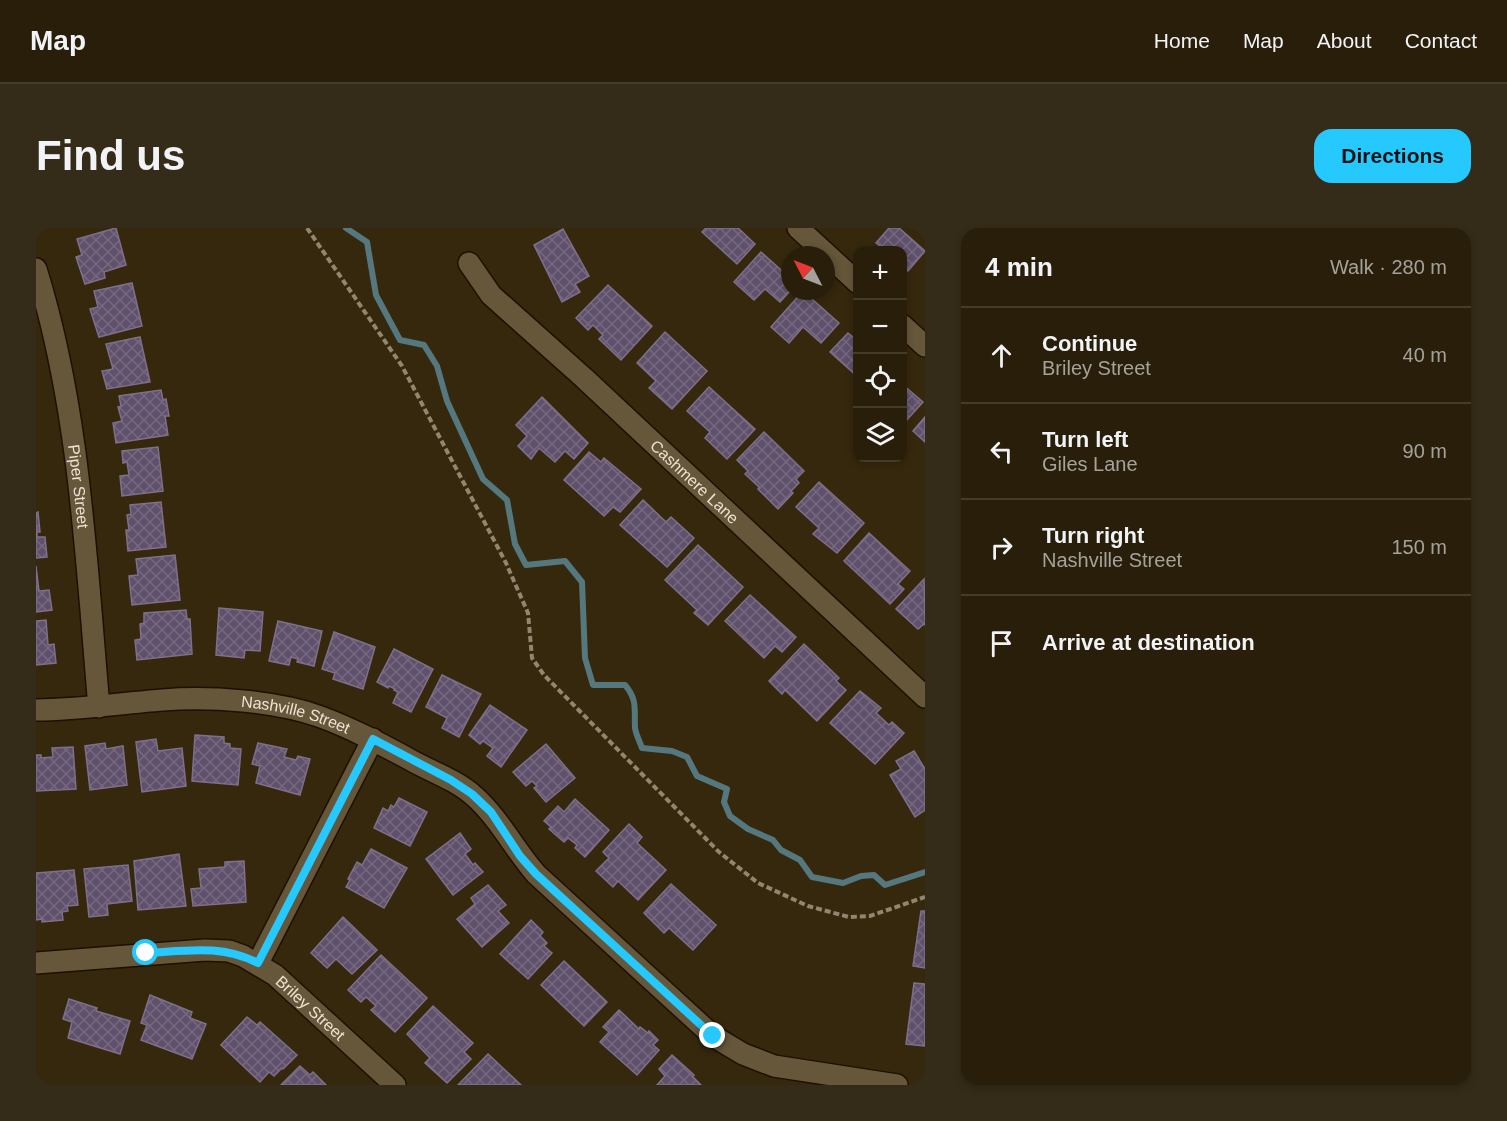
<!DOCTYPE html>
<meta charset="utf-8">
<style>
:root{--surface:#281e0a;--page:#342b18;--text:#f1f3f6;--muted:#a5a29c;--line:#443c2b;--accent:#25c9fe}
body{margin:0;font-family:Helvetica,sans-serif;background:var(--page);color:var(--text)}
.controls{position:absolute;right:18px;top:18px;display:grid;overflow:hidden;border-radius:12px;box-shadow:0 3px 9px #0003}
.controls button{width:54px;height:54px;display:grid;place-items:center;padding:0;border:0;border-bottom:2px solid var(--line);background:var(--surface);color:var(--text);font:30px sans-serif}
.compass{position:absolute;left:745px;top:18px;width:54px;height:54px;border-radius:50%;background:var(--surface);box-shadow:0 3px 9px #0003;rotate:312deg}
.stop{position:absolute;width:18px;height:18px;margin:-14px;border:4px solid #25c9fe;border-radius:50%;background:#fff}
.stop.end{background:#25c9fe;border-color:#fff;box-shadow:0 2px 6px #0008}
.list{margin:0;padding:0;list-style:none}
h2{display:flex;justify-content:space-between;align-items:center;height:78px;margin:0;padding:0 24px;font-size:26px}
h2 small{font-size:20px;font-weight:400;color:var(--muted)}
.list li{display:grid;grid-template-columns:39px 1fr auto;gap:18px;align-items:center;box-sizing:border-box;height:96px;padding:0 24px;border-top:2px solid var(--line)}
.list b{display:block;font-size:22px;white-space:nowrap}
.list p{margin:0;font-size:20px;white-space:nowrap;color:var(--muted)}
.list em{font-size:20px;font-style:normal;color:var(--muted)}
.icon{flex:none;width:33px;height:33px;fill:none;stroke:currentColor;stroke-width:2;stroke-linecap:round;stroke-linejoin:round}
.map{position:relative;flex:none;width:889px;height:857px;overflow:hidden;border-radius:18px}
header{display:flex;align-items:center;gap:36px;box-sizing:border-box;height:84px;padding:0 30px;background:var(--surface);border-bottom:2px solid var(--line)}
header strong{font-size:28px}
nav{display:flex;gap:33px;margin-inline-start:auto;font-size:21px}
.intro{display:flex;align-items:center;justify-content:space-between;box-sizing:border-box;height:144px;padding:0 36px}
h1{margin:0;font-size:42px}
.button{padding:15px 27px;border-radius:18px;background:var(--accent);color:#111;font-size:21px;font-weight:700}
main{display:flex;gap:36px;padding:0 36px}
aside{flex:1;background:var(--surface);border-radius:18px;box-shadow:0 3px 9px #0003}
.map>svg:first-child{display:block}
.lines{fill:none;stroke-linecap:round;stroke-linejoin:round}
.stream{stroke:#54787e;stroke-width:6}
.building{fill:url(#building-cross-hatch);stroke:#7f6f8b;stroke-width:1.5}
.minor-casing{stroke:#1d1000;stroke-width:24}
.path{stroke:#918670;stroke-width:4;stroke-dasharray:6 3;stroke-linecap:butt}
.minor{stroke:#66573b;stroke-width:21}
.route{stroke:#25c9fe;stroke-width:8}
.labels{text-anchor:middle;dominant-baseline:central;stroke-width:6;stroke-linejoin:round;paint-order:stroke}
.street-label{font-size:16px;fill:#ebe2d2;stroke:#2c1e03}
</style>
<header>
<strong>Map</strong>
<nav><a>Home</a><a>Map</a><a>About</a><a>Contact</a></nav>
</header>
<div class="intro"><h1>Find us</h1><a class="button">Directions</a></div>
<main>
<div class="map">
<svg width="889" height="857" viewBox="0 0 889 857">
<defs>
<pattern id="building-cross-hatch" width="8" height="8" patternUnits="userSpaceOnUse" patternTransform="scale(1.5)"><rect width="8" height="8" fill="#5f506b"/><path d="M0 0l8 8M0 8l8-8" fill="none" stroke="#76697f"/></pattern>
</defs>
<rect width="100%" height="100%" fill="#36280d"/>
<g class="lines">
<path class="stream" d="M310 0 331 14 340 67 364 112 388 117 401 138 411 173 447 251 471 272 479 316 490 337 529 333 546 354 549 430 557 457H589C602 472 598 482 599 500 600 507 604 514 606 520L636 523 651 529 661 548 691 561 688 574 694 588 712 601 737 612 745 622 764 632 776 649 807 655 825 648 838 647 849 657 889 644"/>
</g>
<g class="building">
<polygon points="80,0 90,37 68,44 69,50 49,56 40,29 46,27 41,11"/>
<polygon points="670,0 702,0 719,16 701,36 666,4"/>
<polygon points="853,0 863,0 889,23 872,43 866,38 866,22 849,22 840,15"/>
<polygon points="527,1 553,48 539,56 544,64 526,74 498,17"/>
<polygon points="725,24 754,50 754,63 744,74 729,61 718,72 698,54"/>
<polygon points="96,55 106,98 63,109 54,81 62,79 58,63"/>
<polygon points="572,57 616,98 585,132 563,111 567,107 557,97 552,102 540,90"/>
<polygon points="767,63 803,95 785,115 767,99 753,115 735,99"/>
<polygon points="629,104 671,143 636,181 613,160 620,153 601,135"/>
<polygon points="812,105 822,113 822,149 794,124"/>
<polygon points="104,109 114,154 71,161 66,143 77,141 70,116"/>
<polygon points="866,156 887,174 868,195 866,194"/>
<polygon points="673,159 719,201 691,231 669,210 674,204 651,183"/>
<polygon points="125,162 127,172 130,171 133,188 129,188 132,207 80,215 77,195 86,193 82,179 85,178 83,168"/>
<polygon points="506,169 552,215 538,231 529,223 519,234 503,220 495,231 482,218 491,208 480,197"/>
<polygon points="889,189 889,214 877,203"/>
<polygon points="728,204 768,243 760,251 763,255 755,263 757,265 742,281 722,261 723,259 709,246 712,243 701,232"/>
<polygon points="122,219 127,263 86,268 84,248 93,247 91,234 87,235 86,223"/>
<polygon points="553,224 565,234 568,230 605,261 584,284 577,279 568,288 528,252"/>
<polygon points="783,254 828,295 801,325 777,306 783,300 760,279"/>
<polygon points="607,272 630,294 635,289 658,310 631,339 584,297"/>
<polygon points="125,274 130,319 92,323 90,302 93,302 91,287 95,286 94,277"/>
<polygon points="2,284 4,304 1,304 1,309 9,309 11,329 0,330 0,285"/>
<polygon points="833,305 874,343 862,356 868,361 854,376 808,333"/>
<polygon points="662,317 707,359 672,397 658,385 661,382 629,352"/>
<polygon points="139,327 144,372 96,377 93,348 102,347 100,331"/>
<polygon points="0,338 3,363 13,362 16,382 0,384"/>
<polygon points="888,351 889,397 888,396 882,401 860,381"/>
<polygon points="714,367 760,409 746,424 739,418 728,430 689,393"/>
<polygon points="183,380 227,384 224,423 209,422 208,430 180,427"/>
<polygon points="150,382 151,391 154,391 156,426 101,432 99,412 105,411 104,396 108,395 108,385"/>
<polygon points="10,392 12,417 18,416 20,435 0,437 0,393"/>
<polygon points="242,393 286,403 278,438 261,434 262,431 255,429 253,437 233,433"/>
<polygon points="298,404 339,419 327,461 297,451 299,445 286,441"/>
<polygon points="768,416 803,450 800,453 810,462 781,493 749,462 746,466 733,453"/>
<polygon points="358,421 397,441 375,484 357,475 362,464 358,462 359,461 353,458 352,460 341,454"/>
<polygon points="406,447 445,466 423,509 406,500 411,490 390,479"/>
<polygon points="824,463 845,480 840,485 853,497 856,494 868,505 839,536 794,495"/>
<polygon points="454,477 491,502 465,539 451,528 457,520 447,513 444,516 433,507"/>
<polygon points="159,507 188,509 188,515 194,516 194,520 205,521 202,557 156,553"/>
<polygon points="120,511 122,523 146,520 150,558 106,564 100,514"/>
<polygon points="69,515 70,521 87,518 91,557 54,562 49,518"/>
<polygon points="222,515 251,521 248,529 260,532 262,528 274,531 264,567 220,555 224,538 216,536"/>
<polygon points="510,516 539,550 510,574 498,560 501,558 496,553 490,558 477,544"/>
<polygon points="37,519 40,561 0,563 0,527 5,527 5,530 17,529 16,520"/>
<polygon points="878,523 889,541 889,582 879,589 854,547 865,541 860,533"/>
<polygon points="363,570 391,584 374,618 338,600 347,580 352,583 355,577 358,579"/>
<polygon points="539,571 573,602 549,629 539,620 541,617 532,610 528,614 513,601 515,599 508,593 522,578 528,584"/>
<polygon points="593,596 606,609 601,615 630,642 602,672 582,653 577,659 560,643 573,630 567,624"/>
<polygon points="424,605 435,621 429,626 437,637 439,635 447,644 417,667 390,631"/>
<polygon points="335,621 371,640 348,680 310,659 314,652 312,651 321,634 326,637"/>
<polygon points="143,626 150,678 102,682 98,633"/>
<polygon points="208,633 210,674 157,678 155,661 165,660 163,641 189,639 189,634"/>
<polygon points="92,637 96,673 71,676 72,687 53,689 48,641"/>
<polygon points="38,642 42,677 31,678 32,683 26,684 27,692 6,694 6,691 0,692 0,645"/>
<polygon points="635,656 680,697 657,722 633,700 628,705 608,685"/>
<polygon points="452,657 470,677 462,683 473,695 446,719 421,691 439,676 435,670"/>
<polygon points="885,683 889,683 889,740 877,738"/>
<polygon points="307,689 341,722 316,746 300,731 291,740 275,725"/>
<polygon points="495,692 507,704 504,708 511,715 508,718 516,725 492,751 464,726"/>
<polygon points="345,727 391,770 359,804 335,782 340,778 330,769 325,774 312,762"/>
<polygon points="528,733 571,774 548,798 505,757"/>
<polygon points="878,755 889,756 889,818 870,816"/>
<polygon points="114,767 156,784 154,790 170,796 156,831 105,812 111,797 105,795"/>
<polygon points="33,771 61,780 60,783 94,793 84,826 32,810 36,794 27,791"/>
<polygon points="397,778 437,815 428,824 435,831 411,855 389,835 394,830 371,806"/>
<polygon points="583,782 603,801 604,799 612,805 613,803 622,812 617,817 623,822 601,847 564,814 573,804 567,799"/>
<polygon points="211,789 221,797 224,794 261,827 247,841 246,840 238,848 233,844 224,854 185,817"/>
<polygon points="452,826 485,857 422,857"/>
<polygon points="636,827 658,847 657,849 665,857 621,857 629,848 623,841"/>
<polygon points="264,838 274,847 277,844 290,857 245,857"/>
</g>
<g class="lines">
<g class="minor-casing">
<g id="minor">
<polyline points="762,0 822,55"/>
<path id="s1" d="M433 35 455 67 548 150 889 469"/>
<path id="s2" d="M0 41C44 182 50 332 63 479"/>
<polyline points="866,97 889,118"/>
<path id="s3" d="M0 482C43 482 85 475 127 472 174 468 241 473 285 489 315 500 343 515 371 530 393 543 419 551 438 568 463 590 478 621 500 646L677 808 707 826 738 838 861 857"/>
<path id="s4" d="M0 735 169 722 193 723 207 728 239 747 359 857"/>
<polyline points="222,735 337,511"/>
</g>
</g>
<polyline class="path" points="271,0 366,138 470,335 492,385 496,430 508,447 683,624 722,655 772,678 813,689 834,688 889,669"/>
<use href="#minor" class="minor"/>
</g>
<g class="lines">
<path class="route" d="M110 725C150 723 185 716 222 735L337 511 415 552 436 566 455 584 484 628 500 646 677 808"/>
</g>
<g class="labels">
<g class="street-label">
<text stroke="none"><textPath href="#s1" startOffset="315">Cashmere Lane</textPath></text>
<text stroke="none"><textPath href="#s2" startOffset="222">Piper Street</textPath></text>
<text stroke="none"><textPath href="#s3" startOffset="262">Nashville Street</textPath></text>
<text stroke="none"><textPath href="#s4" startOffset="294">Briley Street</textPath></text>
</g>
</g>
</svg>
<div class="controls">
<button>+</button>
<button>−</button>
<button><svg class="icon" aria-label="locate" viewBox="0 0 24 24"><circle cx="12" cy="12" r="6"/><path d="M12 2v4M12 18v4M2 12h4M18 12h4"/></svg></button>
<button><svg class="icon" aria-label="layers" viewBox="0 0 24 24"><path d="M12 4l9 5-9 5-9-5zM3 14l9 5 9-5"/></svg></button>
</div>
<svg class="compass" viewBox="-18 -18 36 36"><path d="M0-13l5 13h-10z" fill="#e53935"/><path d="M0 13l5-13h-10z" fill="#a5a29c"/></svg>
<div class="stop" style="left:110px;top:725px"></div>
<div class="stop end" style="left:677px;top:808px"></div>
</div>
<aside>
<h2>4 min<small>Walk · 280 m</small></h2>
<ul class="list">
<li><svg class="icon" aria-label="ahead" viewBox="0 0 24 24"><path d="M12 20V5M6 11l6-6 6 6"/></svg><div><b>Continue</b><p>Briley Street</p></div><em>40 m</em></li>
<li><svg class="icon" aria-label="left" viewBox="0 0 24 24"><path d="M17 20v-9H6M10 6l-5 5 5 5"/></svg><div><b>Turn left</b><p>Giles Lane</p></div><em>90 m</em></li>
<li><svg class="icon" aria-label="right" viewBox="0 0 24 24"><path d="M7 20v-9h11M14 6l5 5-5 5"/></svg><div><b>Turn right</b><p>Nashville Street</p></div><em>150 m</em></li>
<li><svg class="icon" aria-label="arrive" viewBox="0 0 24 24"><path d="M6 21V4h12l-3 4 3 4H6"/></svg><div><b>Arrive at destination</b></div></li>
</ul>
</aside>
</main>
